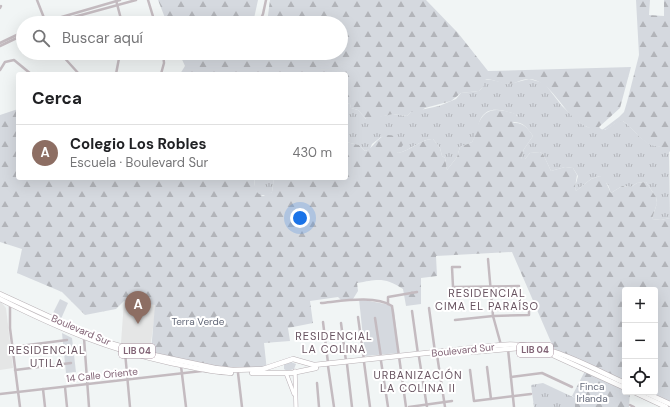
<!DOCTYPE html>
<html lang="es">
<meta charset="utf-8">
<style>
:root{--surface:#fff;--page:#f2f2f2;--text:#202124;--muted:#757577;--line:#e0e0e0;--accent:#237735}
body{margin:0;font-family:"DM Sans",sans-serif;background:var(--page);color:var(--text)}
.controls{position:absolute;right:12px;bottom:12px;display:grid;overflow:hidden;border-radius:4px;box-shadow:0 4px 16px #0002}
.controls button{width:36px;height:36px;display:grid;place-items:center;padding:0;border:0;border-bottom:1px solid var(--line);background:var(--surface);color:var(--text);font:20px sans-serif}
.you{position:absolute;left:300px;top:218px;width:14px;height:14px;margin:-10px;border:3px solid #fff;border-radius:50%;background:#1a73e8;box-shadow:0 0 0 6px #1a73e833}
.badge{display:grid;place-items:center;width:26px;height:26px;border-radius:50%;background:var(--accent);color:#fff;font-size:13px;font-weight:700}
.pin{position:absolute;translate:-50% -33px;filter:drop-shadow(0 1px 2px #0008)}
.pin::after{content:'';position:absolute;top:21px;width:14px;height:12px;background:inherit;clip-path:polygon(0 0,100% 0,50% 100%)}
.list{margin:0;padding:0;list-style:none}
h2{display:flex;justify-content:space-between;align-items:center;height:52px;margin:0;padding:0 16px;font-size:17px}
h2 small{font-size:13px;font-weight:400;color:var(--muted)}
.list li{display:grid;grid-template-columns:26px 1fr auto;gap:12px;align-items:center;box-sizing:border-box;height:56px;padding:0 16px;border-top:1px solid var(--line)}
.list b{display:block;font-size:15px;white-space:nowrap}
.list p{margin:0;font-size:13px;white-space:nowrap;color:var(--muted)}
.list em{font-size:13px;font-style:normal;color:var(--muted)}
.icon{flex:none;width:22px;height:22px;fill:none;stroke:currentColor;stroke-width:2;stroke-linecap:round;stroke-linejoin:round}
.map{position:relative;flex:none;width:670px;height:407px;overflow:hidden}
.search{position:absolute;background:var(--surface);box-shadow:0 4px 16px #0002;left:16px;top:16px;width:332px;height:44px;display:flex;align-items:center;gap:10px;box-sizing:border-box;padding:0 14px;border-radius:22px;color:var(--muted);font-size:15px}
.panel{position:absolute;background:var(--surface);box-shadow:0 4px 16px #0002;left:16px;top:72px;width:332px;height:108px;border-radius:4px}
.map>svg:first-child{display:block}
.built{fill:#e5e6e6}
.grass{fill:url(#grass-tufts)}
.forest{fill:url(#forest-firs)}
.park{fill:#d5d9df}
.lines{fill:none;stroke-linecap:round;stroke-linejoin:round}
.secondary-casing{stroke:#bab0b6;stroke-width:4.5}
.highway-casing{stroke:#b8b1b5;stroke-width:5.5}
.street{stroke:#c4bbc0;stroke-width:2.5}
.secondary{stroke:#fff;stroke-width:3.5}
.highway{stroke:#fff;stroke-width:4.5}
.labels{text-anchor:middle;dominant-baseline:central;stroke-width:4;stroke-linejoin:round;paint-order:stroke}
.shield{fill:#fff;stroke:#a8929f;stroke-width:1}
.shield-label{font-size:9px;font-weight:bold;fill:#826476}
.park-label{font-size:10px;fill:#636979;stroke:#fff}
.street-label{font-size:10px;fill:#826476;stroke:#fff}
.neighbourhood-label{font-size:11px;letter-spacing:1px;fill:#67525f;stroke:#fff}
</style>
<div class="map">
<svg width="670" height="407" viewBox="0 0 670 407">
<defs>
<pattern id="grass-tufts" width="24" height="20" patternUnits="userSpaceOnUse"><rect width="24" height="20" fill="#d5d9df"/><path d="M3 7l-1-3M5 7V3M7 7l1-3M15 17l-1-3M17 17v-4M19 17l1-3" fill="none" stroke="#b2b4b9"/></pattern>
<pattern id="forest-firs" width="22" height="20" patternUnits="userSpaceOnUse"><rect width="22" height="20" fill="#d5d9df"/><path d="M5 1l3.5 6h-7zM16 11l3.5 6h-7z" fill="#b2b4b9"/></pattern>
</defs>
<rect width="100%" height="100%" fill="#f1f5f5"/>
<g class="built">
<polygon points="0,301 6,308 13,368 0,370"/>
<polygon points="124,301 156,305 150,350 121,343"/>
</g>
<g class="grass">
<path d="M529 79 544 83 562 106 580 123 587 127 605 130 618 121H623C632 127 639 138 648 143 655 148 662 144 669 150L670 218 661 220 652 219 657 203 656 197 646 182 637 183 631 187 622 186 611 193 608 185 600 176 591 179 576 191 575 187 578 176 573 168 565 167 551 171 543 154 540 152 530 153 525 159H521L524 149 533 136C527 128 524 122 513 122L517 115C506 111 489 104 481 118 477 126 477 135 472 142L460 147 457 157 447 170 445 158 442 156 440 148 433 139C423 138 411 150 398 153L396 152 402 145V141L392 136 381 137 372 144 370 149 365 151 359 145 346 142V103L350 104 351 108 358 110 366 119 393 114 407 116 411 112 439 106 456 99 461 93 479 91 482 88 484 80H492L509 84Z"/>
<polygon points="255,178 274,178 272,192 268,195 259,195 255,189"/>
<polygon points="543,383 575,398 575,407 534,407 531,385"/>
</g>
<g class="forest">
<polygon points="158,0 258,0 253,23 167,23"/>
<path d="M270 0H426L458 33 488 71 631 67 620 108 599 127 602 130 619 117 624 112 627 102 639 55 636 0H650L649 15 664 16V0H670V152C662 144 655 148 647 143 638 137 632 127 623 121 614 120 609 132 599 130 593 129 585 127 580 123 562 111 551 80 529 79 521 79 515 84 508 84 500 84 493 78 485 80L482 88 479 91 461 93 451 101 425 108 420 112H411L407 116 393 114 367 120 358 110 351 108 350 104 346 103V74H180L185 66 179 53H341V23H267Z"/>
<path d="M18 109V178H255C254 185 255 194 263 196L272 192 274 178H346V142L359 145 365 151C376 149 379 125 402 140L403 145 397 153C411 151 422 138 433 139L440 148 442 156 445 158 447 170 457 157 460 147 472 142C475 137 476 132 477 127 485 105 499 109 516 114L517 117 513 123C523 122 528 128 533 136L524 149 521 159H525L530 153 540 152 543 154 551 171 565 167 573 168 577 175 575 187 576 191 591 179 600 176 604 178 611 193 622 186 631 187 637 183 646 182 656 197 657 203 652 219 661 220 670 218V402L647 392H655V290H625V382L554 349 512 252 436 256 437 276 421 278V304L406 306 403 289C385 277 378 279 357 283L358 291 353 299 341 300 338 297 310 301 313 323 288 328 290 341 264 343 267 371 215 367 151 352 155 305 124 301 116 309 85 315 62 292 17 273 22 249 0 242V115Z"/>
<polygon points="585,371 625,389 625,392 630,392 629,407 575,407 575,398 572,396"/>
</g>
<g class="park">
<polygon points="60,299 68,303 61,319 52,315"/>
<polygon points="359,299 390,305 394,310 399,353 365,356"/>
<polygon points="62,333 72,338 76,372 66,373"/>
<polygon points="291,362 296,364 294,369 287,371 284,369 284,364"/>
</g>
<g class="lines">
<g class="secondary-casing">
<g id="secondary">
<polyline points="295,371 296,407"/>
<polyline points="286,373 294,394"/>
</g>
</g>
<g class="highway-casing">
<g id="highway">
<path d="M0 294 102 341 149 354 215 368 233 370 263 369 293 359 314 365 501 345C547 341 585 365 625 383"/>
<path d="M0 299C58 328 107 349 171 363 191 367 210 372 231 373"/>
<polyline points="473,352 519,348 544,351 625,388"/>
<polyline points="252,373 292,373 316,368"/>
<polyline points="634,392 666,407"/>
<polyline points="644,392 670,404"/>
</g>
</g>
<g class="street">
<polyline points="37,0 46,23"/>
<polyline points="116,0 122,23"/>
<polyline points="148,0 155,23"/>
<polyline points="0,8 1,6"/>
<polyline points="41,23 120,0"/>
<polyline points="52,23 136,0"/>
<polyline points="259,23 263,14 266,0"/>
<polyline points="0,43 23,32"/>
<polyline points="0,46 23,35"/>
<polyline points="60,53 79,74"/>
<polyline points="61,55 68,53"/>
<polyline points="0,70 5,62 14,60 31,74"/>
<polyline points="116,74 120,53"/>
<polyline points="161,74 164,63 163,53"/>
<polyline points="488,259 493,316 501,345"/>
<polyline points="460,267 452,267 453,287 519,286"/>
<path d="M321 303C342 301 375 295 392 306L406 407"/>
<polyline points="10,304 10,328 20,407"/>
<polyline points="388,304 388,297 417,292"/>
<polyline points="429,308 435,352"/>
<polyline points="412,311 418,354"/>
<polyline points="358,317 364,360"/>
<polyline points="375,318 381,357"/>
<polyline points="455,320 493,316 529,315 529,311"/>
<polyline points="323,322 328,363"/>
<polyline points="341,323 346,361"/>
<polyline points="84,338 89,407"/>
<polyline points="12,347 67,340"/>
<polyline points="508,349 514,407"/>
<polyline points="125,352 130,407"/>
<polyline points="437,355 445,407"/>
<polyline points="419,357 427,407"/>
<polyline points="381,361 388,407"/>
<polyline points="364,362 370,407"/>
<polyline points="347,364 352,407"/>
<polyline points="181,366 186,407"/>
<polyline points="328,366 334,407"/>
<polyline points="487,367 491,399"/>
<polyline points="15,370 71,363"/>
<polyline points="470,370 474,401 531,394"/>
<polyline points="238,373 242,407"/>
<polyline points="511,377 542,373 572,387"/>
<polyline points="317,383 319,407"/>
<polyline points="65,387 67,407"/>
<polyline points="43,389 45,407"/>
<polyline points="0,394 202,371"/>
<polyline points="630,405 634,407"/>
<polyline points="409,407 452,401"/>
</g>
<use href="#secondary" class="secondary"/>
<use href="#highway" class="highway"/>
</g>
<g class="labels">
<g class="shield">
<rect x="517" y="343" width="36" height="14" rx="3"/>
<rect x="119" y="344" width="36" height="14" rx="3"/>
</g>
<g class="shield-label">
<text x="535" y="350">LIB 04</text>
<text x="137" y="351">LIB 04</text>
</g>
<g class="park-label">
<text x="198" y="321">Terra Verde</text>
<text x="592" y="386">Finca<tspan x="592" dy="12">Irlanda</tspan></text>
</g>
<g class="street-label">
<text transform="translate(81 330) rotate(23)">Boulevard Sur</text>
<text transform="translate(463 350) rotate(-6)">Boulevard Sur</text>
<text transform="translate(102 375) rotate(-6)">14 Calle Oriente</text>
</g>
<g class="neighbourhood-label">
<text x="487" y="293">RESIDENCIAL<tspan x="487" dy="13">CIMA EL PARAÍSO</tspan></text>
<text x="334" y="336">RESIDENCIAL<tspan x="334" dy="13">LA COLINA</tspan></text>
<text x="47" y="350">RESIDENCIAL<tspan x="47" dy="13">UTILA</tspan></text>
<text x="418" y="375">URBANIZACIÓN<tspan x="418" dy="13">LA COLINA II</tspan></text>
</g>
</g>
</svg>
<div class="controls">
<button>+</button>
<button>−</button>
<button><svg class="icon" aria-label="locate" viewBox="0 0 24 24"><circle cx="12" cy="12" r="6"/><path d="M12 2v4M12 18v4M2 12h4M18 12h4"/></svg></button>
</div>
<div class="you"></div>
<div class="pin badge" style="left:138px;top:324px;background:#8d6e63">A</div>
<div class="search"><svg class="icon" aria-label="search" viewBox="0 0 24 24"><circle cx="10" cy="10" r="6"/><path d="M15 15l6 6"/></svg>Buscar aquí</div>
<section class="panel">
<h2>Cerca<small></small></h2>
<ul class="list">
<li><span class="badge" style="background:#8d6e63">A</span><div><b>Colegio Los Robles</b><p>Escuela · Boulevard Sur</p></div><em>430 m</em></li>
</ul>
</section>
</div>
